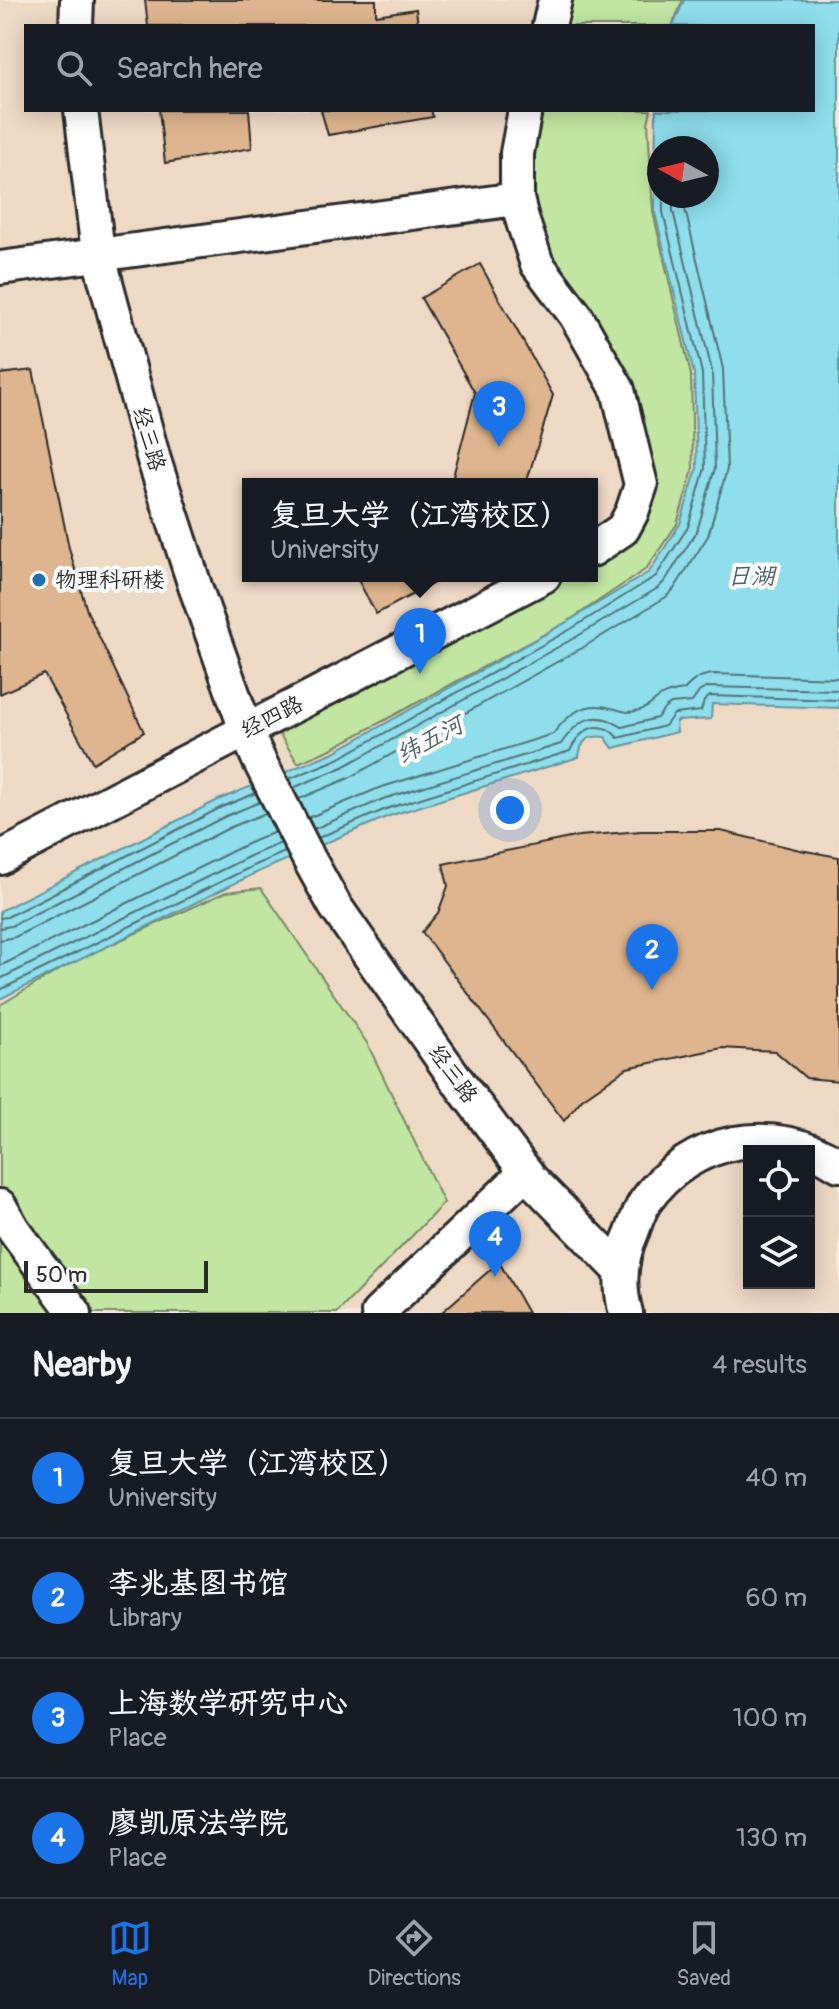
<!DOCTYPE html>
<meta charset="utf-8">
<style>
:root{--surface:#171b24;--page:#242831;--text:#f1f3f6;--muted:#9ea1a6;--line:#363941;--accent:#1a73e8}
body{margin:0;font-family:Pangolin,"LXGW WenKai TC",sans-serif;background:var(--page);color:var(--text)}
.controls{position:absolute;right:24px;bottom:24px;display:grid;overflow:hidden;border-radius:0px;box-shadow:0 4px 20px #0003}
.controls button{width:72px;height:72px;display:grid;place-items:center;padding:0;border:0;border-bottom:2px solid var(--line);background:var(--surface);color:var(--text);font:40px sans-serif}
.compass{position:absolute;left:647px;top:136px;width:72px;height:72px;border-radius:50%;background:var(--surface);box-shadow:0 4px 20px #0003;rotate:278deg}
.scale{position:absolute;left:24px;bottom:20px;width:184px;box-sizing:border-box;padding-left:8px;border:4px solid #2b2b2b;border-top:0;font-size:22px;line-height:28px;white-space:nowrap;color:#2b2b2b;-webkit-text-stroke:6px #fff;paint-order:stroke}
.you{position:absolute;left:510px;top:810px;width:28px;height:28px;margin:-20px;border:6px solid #fff;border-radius:50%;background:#1a73e8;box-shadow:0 0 0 12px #1a73e833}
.badge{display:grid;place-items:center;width:52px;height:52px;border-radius:50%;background:var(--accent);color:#fff;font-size:26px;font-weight:700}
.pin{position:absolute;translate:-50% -66px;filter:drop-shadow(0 2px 4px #0008)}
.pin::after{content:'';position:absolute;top:42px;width:28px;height:24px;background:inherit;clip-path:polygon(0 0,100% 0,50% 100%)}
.popup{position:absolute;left:242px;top:478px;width:356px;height:104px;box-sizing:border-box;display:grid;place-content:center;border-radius:0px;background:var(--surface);filter:drop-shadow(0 2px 6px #0005);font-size:26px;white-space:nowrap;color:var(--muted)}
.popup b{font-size:30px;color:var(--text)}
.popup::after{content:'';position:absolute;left:50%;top:100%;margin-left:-16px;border:16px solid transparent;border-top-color:var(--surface)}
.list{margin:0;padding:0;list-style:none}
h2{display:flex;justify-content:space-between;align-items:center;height:104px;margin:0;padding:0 32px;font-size:34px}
h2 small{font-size:26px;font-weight:400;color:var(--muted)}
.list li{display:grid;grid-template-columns:52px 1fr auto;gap:24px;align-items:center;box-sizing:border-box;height:120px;padding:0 32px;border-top:2px solid var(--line)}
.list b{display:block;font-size:30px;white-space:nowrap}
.list p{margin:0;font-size:26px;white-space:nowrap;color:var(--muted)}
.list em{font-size:26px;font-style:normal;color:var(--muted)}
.icon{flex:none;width:44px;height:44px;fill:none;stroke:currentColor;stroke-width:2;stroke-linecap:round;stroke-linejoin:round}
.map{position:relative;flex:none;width:839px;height:1313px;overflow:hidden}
.search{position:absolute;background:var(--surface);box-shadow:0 4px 20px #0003;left:24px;right:24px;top:24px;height:88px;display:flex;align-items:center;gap:20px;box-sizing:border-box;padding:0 28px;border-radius:0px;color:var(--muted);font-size:30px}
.sheet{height:584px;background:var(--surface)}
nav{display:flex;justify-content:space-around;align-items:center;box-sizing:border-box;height:112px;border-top:2px solid var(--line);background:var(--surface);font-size:22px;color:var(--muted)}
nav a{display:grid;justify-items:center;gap:4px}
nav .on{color:var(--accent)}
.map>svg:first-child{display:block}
.built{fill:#eed9c5;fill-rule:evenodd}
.green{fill:#c0e6a1;stroke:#768866;stroke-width:2}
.water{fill:#8edeec;stroke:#66969f;stroke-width:2;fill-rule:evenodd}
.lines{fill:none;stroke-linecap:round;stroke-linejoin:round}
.shore{stroke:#537378;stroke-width:2}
.building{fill:#deb58e;stroke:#2b2b2b;stroke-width:2}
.minor-casing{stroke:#2b2b2b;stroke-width:38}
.minor{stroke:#fff;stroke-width:32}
.poi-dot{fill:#1f6fb2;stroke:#fff;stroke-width:3}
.labels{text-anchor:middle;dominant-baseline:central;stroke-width:8;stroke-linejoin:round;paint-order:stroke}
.street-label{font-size:22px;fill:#2b2b2b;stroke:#fff}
.poi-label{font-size:22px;fill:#2b2b2b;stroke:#fff;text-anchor:start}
.water-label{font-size:24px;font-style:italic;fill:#496165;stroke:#fff}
</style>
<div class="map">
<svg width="839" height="1313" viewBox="0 0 839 1313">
<rect width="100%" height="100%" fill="#f5e9dd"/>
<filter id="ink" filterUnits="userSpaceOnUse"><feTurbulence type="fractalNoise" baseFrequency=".0125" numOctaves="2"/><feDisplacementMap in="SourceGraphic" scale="16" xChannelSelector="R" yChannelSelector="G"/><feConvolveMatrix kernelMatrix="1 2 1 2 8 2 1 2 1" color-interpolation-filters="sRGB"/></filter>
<g filter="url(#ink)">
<path class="built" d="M0 0H839V1313H0ZM26 26H813V110H26ZM659 148H707V196H659ZM248 484H592V576H248ZM749 1151H809V1283H749Z"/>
<g class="green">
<polygon points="561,0 683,0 672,26 556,26"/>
<polygon points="534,110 651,110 648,123 653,212 691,375 693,470 677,524 646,569 567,622 331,749 298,763 278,732 275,723 553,576 592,576 592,555 625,530 627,425 542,260 526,202"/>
<polygon points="261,888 367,1043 444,1203 337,1313 0,1313 0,1005 73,962 226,892"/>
</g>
<path class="water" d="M684 0H839V708L712 704 711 719 676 721 677 732 613 748 605 737C588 735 581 740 579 757L389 816 260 871 0 999V911L218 800 334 752 567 622 649 572 680 524 697 468 694 374 655 213 656 110H813V26H673ZM659 148H707V196H659Z"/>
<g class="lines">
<g class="shore">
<polyline points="289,779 338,759 571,629 656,576 688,527 705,468 702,373 663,212 663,196"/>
<polyline points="293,788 343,767 576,637 658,588 665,581 697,531 715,468 712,371 673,211 673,196"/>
<polyline points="299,799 349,778 582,648 666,597 674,589 708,536 727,469 723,369 685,209 685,196"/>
<path d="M308 818 379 788 553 734C568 714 584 701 611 708 626 711 623 714 640 710 650 707 652 702 660 697 668 692 676 691 684 690 693 680 700 675 714 674L839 678"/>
<path d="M314 829 383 799 561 744C578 719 595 709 622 727L657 718 665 708 671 704 692 702 699 692 707 687 839 690"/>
<path d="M318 838 386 809 570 751C576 738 589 721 607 729 612 731 615 735 618 738L665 726 674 714 701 711 704 701 710 696 839 700"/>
<polyline points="0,918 7,917 222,807 256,793"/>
<polyline points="0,928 11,926 226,816 260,802"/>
<polyline points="0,940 15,937 231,827 266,813"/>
<polyline points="0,966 247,844 275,832"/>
<polyline points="0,979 252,855 281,843"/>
<polyline points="0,990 257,864 285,852"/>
</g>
</g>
<g class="building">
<polygon points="145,0 376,0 376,15 416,9 418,26 148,26"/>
<polygon points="159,110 249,110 252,148 165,163"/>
<polygon points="321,110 431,110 433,117 328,135"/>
<polygon points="480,264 553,395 526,484 451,484 475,393 421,298"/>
<polygon points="33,370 69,548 87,611 144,732 93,763 44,674 0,694 0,374"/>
<polygon points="356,576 447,576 376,614"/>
<polygon points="641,831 721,831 800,850 839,857 839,1081 806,1078 775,1051 722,1048 627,1068 582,1099 564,1121 422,932 438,913 448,886 443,864 579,836"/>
<polygon points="499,1262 528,1313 441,1313"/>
</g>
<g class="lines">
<g class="minor-casing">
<g id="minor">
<polyline points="76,26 77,0"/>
<polyline points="549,26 555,0"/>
<polyline points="81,110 98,253 154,460 195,586 246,730 258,758 309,859 335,906 456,1079 531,1179 621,1271"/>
<polyline points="525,110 517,153 517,199 523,222 537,264 576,316 618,390 641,485 632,512 623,529 592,550"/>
<polyline points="0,268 517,199"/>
<polyline points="0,858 544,576"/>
<polyline points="0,1206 13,1229 75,1313"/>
<polyline points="378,1313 526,1172"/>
<path d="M626 1313C618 1285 621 1256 633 1230 636 1221 640 1210 645 1202 690 1137 775 1122 839 1165"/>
</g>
</g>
<use href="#minor" class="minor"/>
</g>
</g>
<circle class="poi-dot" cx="39" cy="580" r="8"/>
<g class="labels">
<g class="street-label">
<text transform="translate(149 439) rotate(74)">经三路</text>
<text transform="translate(272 717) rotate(-27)">经四路</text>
<text transform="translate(453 1074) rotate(54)">经三路</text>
</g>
<g class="poi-label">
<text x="55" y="580">物理科研楼</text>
</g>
<g class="water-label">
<text x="751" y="576">日湖</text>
<text transform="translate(430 740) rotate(-28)">纬五河</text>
</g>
</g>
</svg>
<div class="controls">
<button><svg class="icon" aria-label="locate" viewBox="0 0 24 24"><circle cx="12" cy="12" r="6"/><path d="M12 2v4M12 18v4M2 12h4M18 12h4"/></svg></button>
<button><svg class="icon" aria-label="layers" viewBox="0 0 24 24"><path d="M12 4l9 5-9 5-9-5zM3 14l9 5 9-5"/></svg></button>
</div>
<svg class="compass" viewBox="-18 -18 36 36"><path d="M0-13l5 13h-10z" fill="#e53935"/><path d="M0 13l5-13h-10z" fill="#9ea1a6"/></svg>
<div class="scale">50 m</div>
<div class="you"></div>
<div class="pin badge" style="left:420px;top:674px">1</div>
<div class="popup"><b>复旦大学（江湾校区）</b>University</div>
<div class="pin badge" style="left:652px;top:990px">2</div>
<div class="pin badge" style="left:499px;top:447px">3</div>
<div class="pin badge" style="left:495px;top:1277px">4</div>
<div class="search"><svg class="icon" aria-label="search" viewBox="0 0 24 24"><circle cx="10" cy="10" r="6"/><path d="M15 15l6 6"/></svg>Search here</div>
</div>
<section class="sheet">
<h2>Nearby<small>4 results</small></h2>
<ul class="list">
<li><span class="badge">1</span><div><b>复旦大学（江湾校区）</b><p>University</p></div><em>40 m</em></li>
<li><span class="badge">2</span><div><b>李兆基图书馆</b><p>Library</p></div><em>60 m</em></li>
<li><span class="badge">3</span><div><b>上海数学研究中心</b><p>Place</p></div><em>100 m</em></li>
<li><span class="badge">4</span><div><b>廖凯原法学院</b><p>Place</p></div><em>130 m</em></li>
</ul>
</section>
<nav>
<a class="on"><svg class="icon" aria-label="map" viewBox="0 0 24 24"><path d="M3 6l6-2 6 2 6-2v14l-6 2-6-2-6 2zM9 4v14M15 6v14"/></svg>Map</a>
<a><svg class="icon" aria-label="directions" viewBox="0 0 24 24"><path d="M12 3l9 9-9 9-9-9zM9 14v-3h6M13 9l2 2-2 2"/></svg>Directions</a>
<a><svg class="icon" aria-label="saved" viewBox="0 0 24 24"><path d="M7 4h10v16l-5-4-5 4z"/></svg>Saved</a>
</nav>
